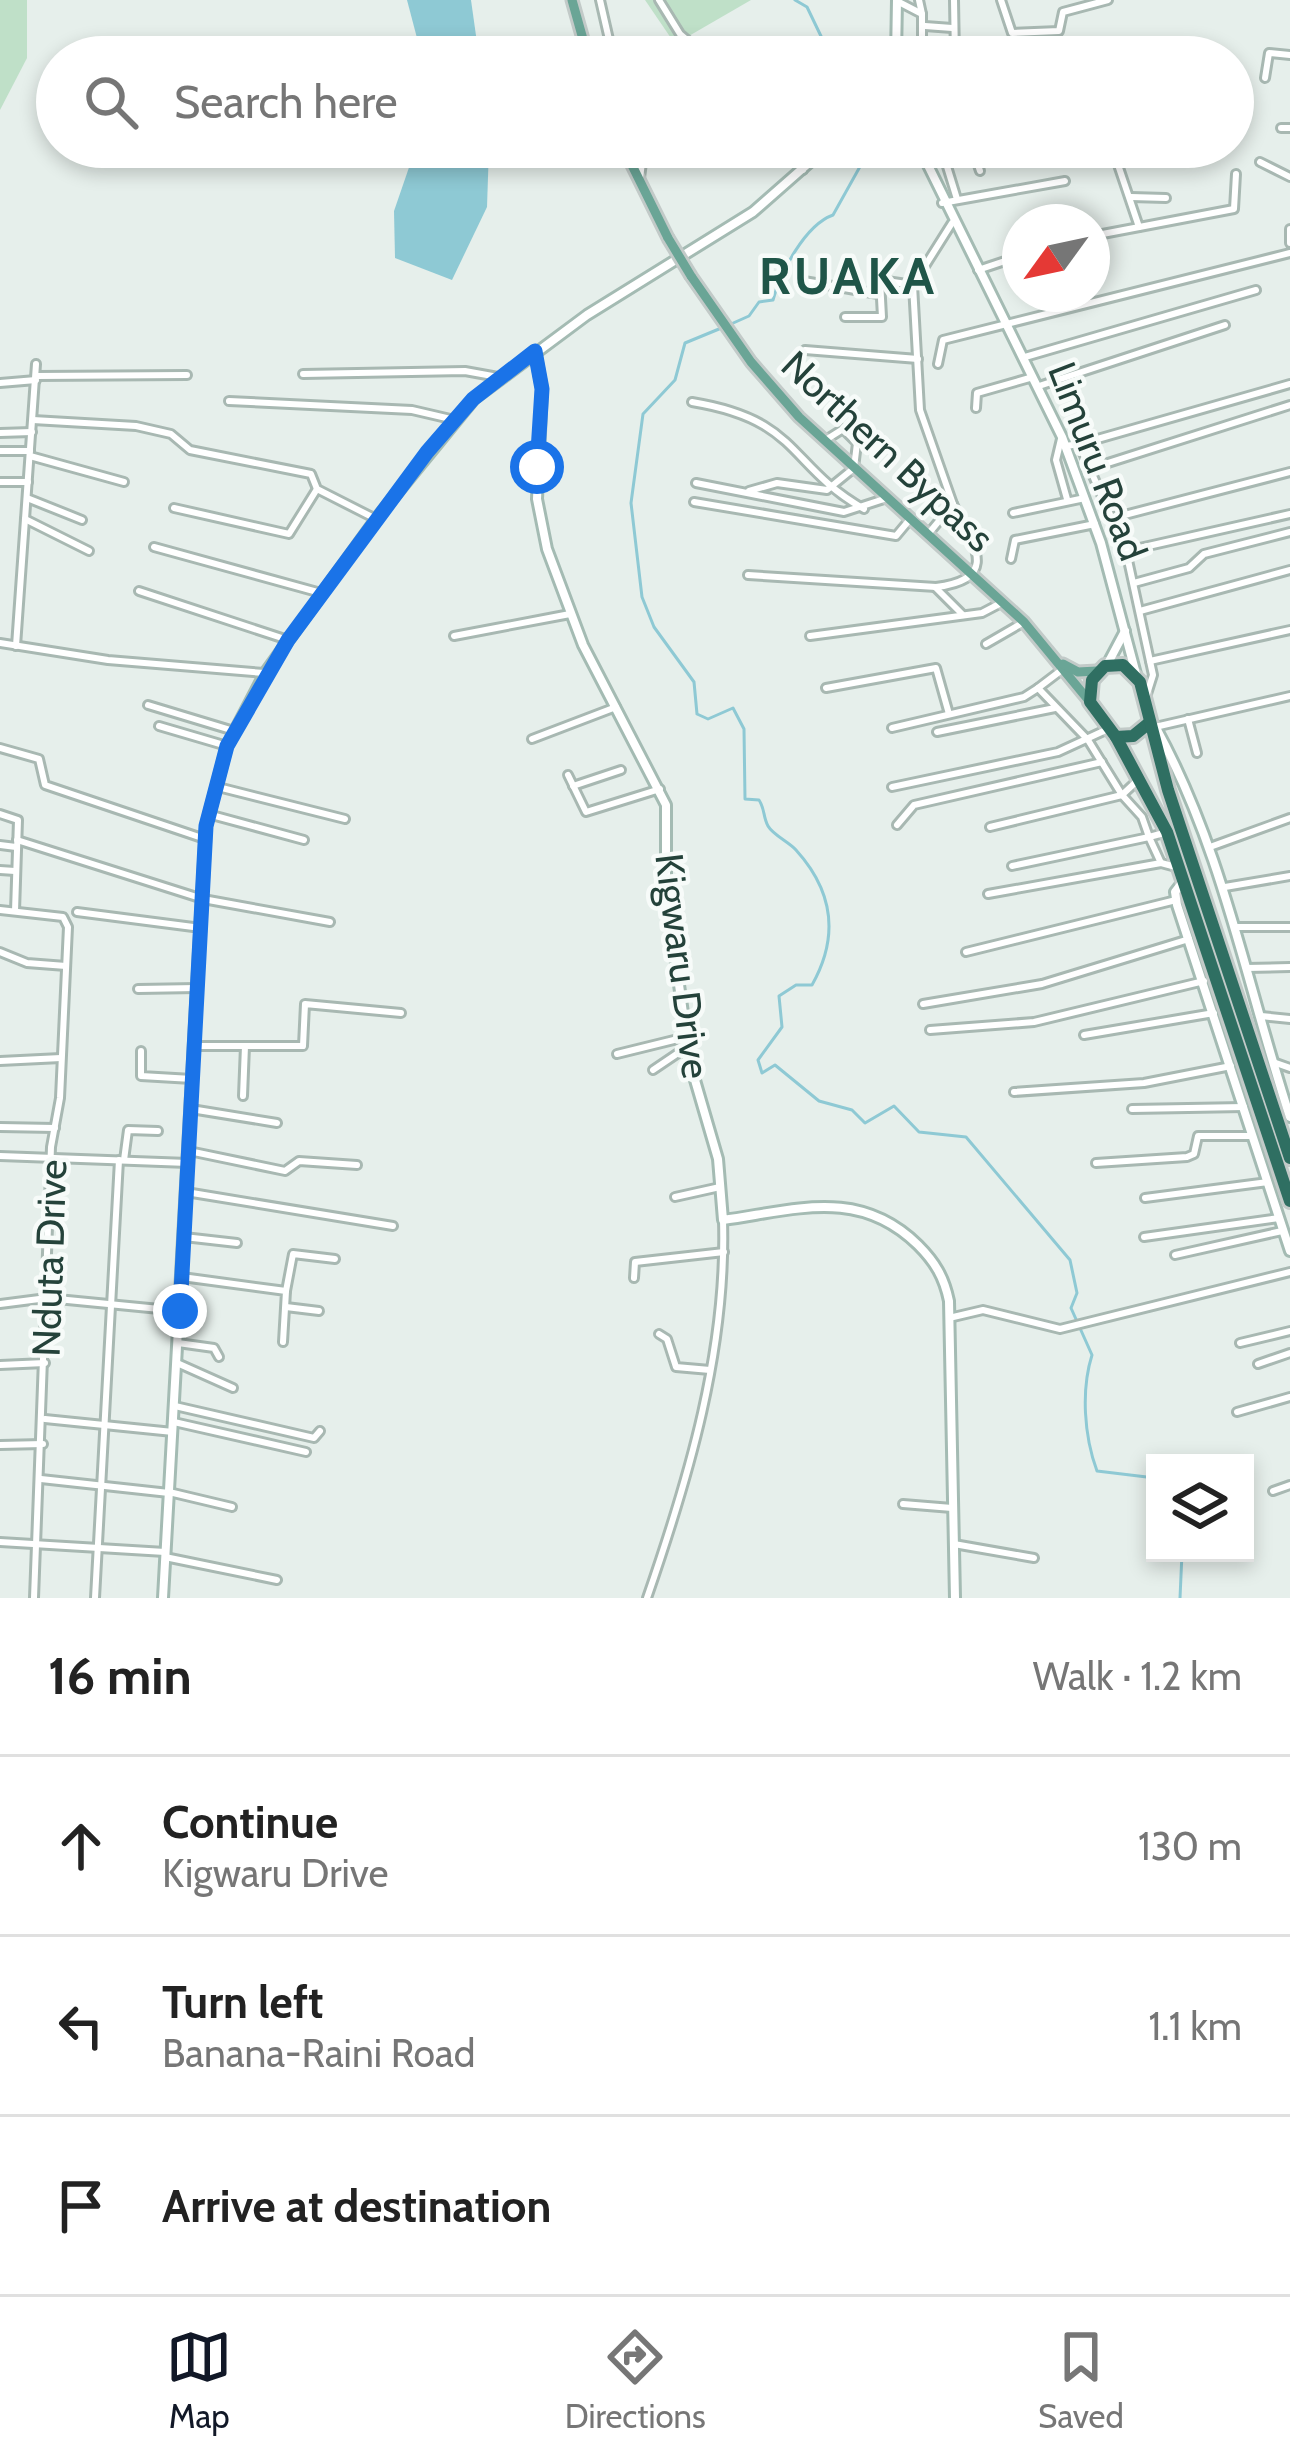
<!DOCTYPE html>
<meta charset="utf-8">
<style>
:root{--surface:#fff;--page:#f6f6f6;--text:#222;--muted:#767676;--line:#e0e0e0;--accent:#111827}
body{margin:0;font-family:Cabin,sans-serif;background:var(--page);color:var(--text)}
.controls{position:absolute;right:36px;bottom:36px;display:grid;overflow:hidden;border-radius:0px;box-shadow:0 6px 18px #0003}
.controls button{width:108px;height:108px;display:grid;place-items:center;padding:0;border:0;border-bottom:3px solid var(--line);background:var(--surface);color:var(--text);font:60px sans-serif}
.compass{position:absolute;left:1002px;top:204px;width:108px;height:108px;border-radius:50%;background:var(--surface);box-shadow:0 6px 18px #0003;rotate:237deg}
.stop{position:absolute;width:36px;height:36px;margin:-27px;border:9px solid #1a73e8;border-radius:50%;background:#fff}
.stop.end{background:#1a73e8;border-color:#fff;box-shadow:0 3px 12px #0008}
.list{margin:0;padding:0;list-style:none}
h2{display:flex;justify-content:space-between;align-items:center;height:156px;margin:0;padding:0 48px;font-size:51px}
h2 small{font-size:39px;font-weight:400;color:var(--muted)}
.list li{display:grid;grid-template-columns:78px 1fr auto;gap:36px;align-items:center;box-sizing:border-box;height:180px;padding:0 48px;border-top:3px solid var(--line)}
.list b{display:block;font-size:45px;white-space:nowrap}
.list p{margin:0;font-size:39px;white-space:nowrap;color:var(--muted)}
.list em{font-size:39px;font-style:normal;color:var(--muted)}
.icon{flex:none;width:66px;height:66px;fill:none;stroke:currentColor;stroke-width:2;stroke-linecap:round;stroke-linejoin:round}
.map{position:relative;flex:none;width:1290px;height:1598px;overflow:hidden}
.search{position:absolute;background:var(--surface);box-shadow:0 6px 18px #0003;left:36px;right:36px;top:36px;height:132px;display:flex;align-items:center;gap:30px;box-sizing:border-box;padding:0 42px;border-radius:66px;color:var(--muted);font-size:45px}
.sheet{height:696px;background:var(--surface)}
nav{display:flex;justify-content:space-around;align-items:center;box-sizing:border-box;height:168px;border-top:3px solid var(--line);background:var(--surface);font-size:33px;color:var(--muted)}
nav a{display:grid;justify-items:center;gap:6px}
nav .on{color:var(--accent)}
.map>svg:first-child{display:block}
.green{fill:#bfe0c8}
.water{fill:#8ec9d4}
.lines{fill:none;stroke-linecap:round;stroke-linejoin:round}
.stream{stroke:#8ec9d4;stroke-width:3}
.street-casing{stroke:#a8b8b2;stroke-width:12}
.secondary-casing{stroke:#a4bbb3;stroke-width:14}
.primary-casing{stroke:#c2cac8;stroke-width:15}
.highway-casing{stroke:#c2cac8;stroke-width:18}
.street{stroke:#fff;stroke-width:6}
.secondary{stroke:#fff;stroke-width:8}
.primary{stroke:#6aa596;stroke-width:9}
.highway{stroke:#2f6f62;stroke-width:12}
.primary-bridge-casing{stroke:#c2cac8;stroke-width:15;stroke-linecap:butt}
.primary-bridge{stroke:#6aa596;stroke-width:9}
.route{stroke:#1a73e8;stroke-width:15}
.labels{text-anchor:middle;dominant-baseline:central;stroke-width:9;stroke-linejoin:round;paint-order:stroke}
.street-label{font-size:39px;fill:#24423a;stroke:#f7fbf9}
.district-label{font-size:51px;font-weight:bold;letter-spacing:3px;fill:#1f5548;stroke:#f7fbf9}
</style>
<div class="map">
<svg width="1290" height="1598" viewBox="0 0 1290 1598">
<rect width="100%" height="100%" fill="#e6efeb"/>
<g class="green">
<polygon points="0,0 27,0 27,58 0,110"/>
<polygon points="645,0 751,0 675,44"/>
</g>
<g class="water">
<polygon points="407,0 471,0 479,57 422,57"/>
<polygon points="416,147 489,147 487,207 452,280 395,258 394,211"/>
</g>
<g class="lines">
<g class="stream">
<polyline points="795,0 807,7 831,57"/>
<path d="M731 324 749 316 759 302 773 300C780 273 805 225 833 215L862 163 864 147"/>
<path d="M719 329 685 343 675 380 643 414 631 503 642 597 654 627 694 682 697 714 708 719 733 708 744 729 745 799 759 800C765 809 763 817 768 826 773 835 789 842 796 850 834 892 839 937 812 985H796L779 996 782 1027 758 1060 762 1073 775 1065 819 1101 852 1110 865 1123 894 1106 919 1132 966 1137 1070 1260 1077 1293 1071 1308 1092 1355C1081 1390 1084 1436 1097 1471L1155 1478"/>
<polyline points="1180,1598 1182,1553"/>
</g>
<g class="street-casing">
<g id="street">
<polyline points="600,0 613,57"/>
<polyline points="659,0 680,34 707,57"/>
<polyline points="919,0 922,14"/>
<polyline points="954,0 955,57"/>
<polyline points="1001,0 1012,33 1059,31 1063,12 1108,0"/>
<polyline points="897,1 922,14 922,57"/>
<polyline points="925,26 952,28"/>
<polyline points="1077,55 1078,57"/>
<polyline points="1152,57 1157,56"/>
<polyline points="1265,78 1269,53 1290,55"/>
<polyline points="1281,128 1290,128"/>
<polyline points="793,147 803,170"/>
<polyline points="941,147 957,199"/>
<polyline points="972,147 980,171"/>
<polyline points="1112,147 1139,227"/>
<polyline points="1260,162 1290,177"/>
<polyline points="640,178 644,147"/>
<polyline points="1131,197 1166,198"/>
<polyline points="942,203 1065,181"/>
<polyline points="1290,229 1290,243"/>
<polyline points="1092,236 1234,209 1236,174"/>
<polyline points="978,270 1020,256"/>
<polyline points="804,281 878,294"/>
<polyline points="845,317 882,317 880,280 913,285"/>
<polyline points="805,350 918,359"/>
<polyline points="1025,357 1256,290"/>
<polyline points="938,364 943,340 1290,253"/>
<polyline points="303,374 465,371 498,377"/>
<polyline points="36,376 187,375"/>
<polyline points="0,383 36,380"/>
<polyline points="1039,386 1225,325"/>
<polyline points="229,401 412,410 455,420"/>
<path d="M692 402C801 420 787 465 864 509"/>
<polyline points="976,408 977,393 1033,377"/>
<polyline points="33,420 136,426 171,434 190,450 311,474 317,489 376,519"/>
<polyline points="0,433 32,432"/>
<polyline points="1061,439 1056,460 1067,499"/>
<polyline points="1080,444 1290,384"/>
<polyline points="1066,446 1079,444 1126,551 1153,675 1147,694"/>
<polyline points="0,451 30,451"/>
<polyline points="30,456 124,482"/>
<polyline points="1089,469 1290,405"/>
<polyline points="0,482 28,482"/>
<polyline points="696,483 844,512 887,498"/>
<polyline points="749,491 777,483 827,490 854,468 857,443 843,429 824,441"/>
<polyline points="27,498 82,520"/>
<polyline points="694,502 896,536 911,518"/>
<polyline points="174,508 289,534 317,489"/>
<polyline points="1013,513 1085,498"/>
<polyline points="1113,518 1290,472"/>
<polyline points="25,519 89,551"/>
<polyline points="929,533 953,504 920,410 913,285 952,223"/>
<polyline points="154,547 321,593"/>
<polyline points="1126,551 1290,514"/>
<polyline points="1011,559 1015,540 1095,524"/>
<path d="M748 575 936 587C1001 579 974 545 953 504"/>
<polyline points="1134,583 1189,568 1204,554 1290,532"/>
<polyline points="936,588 963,615"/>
<polyline points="139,591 288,640"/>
<polyline points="1140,611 1290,570"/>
<polyline points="454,636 570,614"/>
<polyline points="810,636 982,613 1003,602"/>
<polyline points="0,643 108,660 264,673"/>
<polyline points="986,644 1024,622"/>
<polyline points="16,646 36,364"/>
<polyline points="1150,661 1290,630"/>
<polyline points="826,688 936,668 949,714"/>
<polyline points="148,705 234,731"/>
<polyline points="1188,719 1197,753"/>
<polyline points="159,726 227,746"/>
<polyline points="1155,727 1290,696"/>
<polyline points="892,728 1024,697 1038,688"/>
<polyline points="937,732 1055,708"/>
<polyline points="532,739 616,707"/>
<polyline points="0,748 39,759 45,785 205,839"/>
<polyline points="568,775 586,812 660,789"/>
<polyline points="573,786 621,770"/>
<polyline points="218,787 345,819"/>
<polyline points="892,787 1058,752 1108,729"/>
<polyline points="0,814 18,820 15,911"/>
<polyline points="208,814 304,840"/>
<polyline points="897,825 914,805 1102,762"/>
<polyline points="990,827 1122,795 1138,780"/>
<polyline points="17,840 203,899 330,922"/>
<polyline points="0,845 16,847"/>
<polyline points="1210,847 1290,818"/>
<polyline points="1161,863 1149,837 1164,833"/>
<polyline points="1012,866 1149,837 1142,817 1122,795 1088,740 1038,688 1063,669"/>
<polyline points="0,870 15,871"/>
<polyline points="1225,887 1290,876"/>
<polyline points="988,894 1161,863 1176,867"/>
<polyline points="0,910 63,917 68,927 60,1098 51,1147 34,1598"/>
<polyline points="77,912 201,928"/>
<polyline points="1236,927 1290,927"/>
<polyline points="0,952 27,963 66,966"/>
<polyline points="966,952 1176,900"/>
<polyline points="1246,968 1290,967"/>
<polyline points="138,989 197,988"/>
<polyline points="923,1004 1042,984 1189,939"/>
<polyline points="1261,1016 1290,1019"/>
<polyline points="930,1030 1034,1022 1204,981"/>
<polyline points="1084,1035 1214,1013"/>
<polyline points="195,1046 303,1046 305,1004 401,1013"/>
<polyline points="141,1051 141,1076 192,1079"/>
<polyline points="617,1054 686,1037"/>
<polyline points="0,1061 61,1058"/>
<polyline points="1273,1062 1290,1068"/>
<polyline points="653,1070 687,1047"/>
<polyline points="1014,1092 1144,1083 1231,1066"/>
<polyline points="243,1096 245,1046"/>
<polyline points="191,1109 277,1123"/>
<polyline points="1132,1109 1244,1107"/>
<polyline points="0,1127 55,1128"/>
<polyline points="189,1151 285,1171 299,1161 357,1165"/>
<polyline points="0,1156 188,1163"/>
<polyline points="124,1160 128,1130 158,1131"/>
<polyline points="1096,1163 1187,1157 1194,1154 1198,1136 1251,1136"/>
<polyline points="186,1192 393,1226"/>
<polyline points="675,1197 720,1187"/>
<polyline points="1145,1198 1268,1182"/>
<polyline points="184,1237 237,1243"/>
<polyline points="1144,1237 1279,1218"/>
<polyline points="1175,1255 1282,1231"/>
<polyline points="182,1277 286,1291 283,1342"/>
<polyline points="634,1278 635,1262 724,1252"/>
<polyline points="286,1291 293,1254 335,1259"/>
<polyline points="0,1304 47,1298 180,1311"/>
<polyline points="286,1307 319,1311"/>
<polyline points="949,1318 983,1310 1060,1329 1290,1272"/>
<polyline points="659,1334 667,1339 676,1367 710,1370"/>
<polyline points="178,1343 214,1348 219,1357"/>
<polyline points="1240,1343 1290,1331"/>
<polyline points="177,1363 233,1388"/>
<polyline points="1258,1364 1290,1353"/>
<polyline points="0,1365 45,1363"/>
<polyline points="175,1406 314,1438 320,1431"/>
<polyline points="1237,1412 1290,1397"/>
<polyline points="45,1419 173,1432"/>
<polyline points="174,1422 306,1452"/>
<polyline points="0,1445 43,1444"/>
<polyline points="41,1479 169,1493"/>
<polyline points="1273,1491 1290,1485"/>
<polyline points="169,1492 232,1507"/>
<polyline points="903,1504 952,1508"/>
<polyline points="0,1542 165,1552"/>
<polyline points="954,1544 1034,1558"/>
<polyline points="165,1557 277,1580"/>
<polyline points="95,1598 119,1160"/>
<path d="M647 1598C689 1477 727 1349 723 1220"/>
</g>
</g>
<g class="secondary-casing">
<g id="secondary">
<polyline points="896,57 897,0"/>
<polyline points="919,147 1062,437 1101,543 1136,674"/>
<path d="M535 351 542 389 537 499 547 549 583 645 666 805V892L690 1063 718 1159 723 1220C796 1210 859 1187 918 1245 935 1262 944 1277 949 1301L955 1598"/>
<polyline points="1107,665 1125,631"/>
<path d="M1156 728C1223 850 1247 986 1290 1117"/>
<polyline points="1182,883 1175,892 1177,905 1290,1251"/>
<polyline points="163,1598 206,826 227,746 265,673 376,519 474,399 587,315 753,212 827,147"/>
</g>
</g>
<g class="primary-casing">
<g id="primary">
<polyline points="572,0 588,57"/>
<polyline points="623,147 668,238"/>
<polyline points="691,276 751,362 799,417 1024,622 1090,702"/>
<polyline points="1063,664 1078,672 1097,671"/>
</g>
</g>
<g class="highway-casing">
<g id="highway">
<polyline points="1116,737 1133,736 1149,723"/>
<polyline points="1290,1158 1168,790 1140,682 1123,665 1105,666 1092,680 1090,702 1116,737 1167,832 1290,1201"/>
</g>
</g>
<use href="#street" class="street"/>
<use href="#secondary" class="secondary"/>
<use href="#primary" class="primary"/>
<use href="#highway" class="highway"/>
<g class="primary-bridge-casing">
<polyline id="primary-bridge" points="668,238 691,276"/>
</g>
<use href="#primary-bridge" class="primary-bridge"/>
</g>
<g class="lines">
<polyline class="route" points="180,1311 206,826 227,746 288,640 427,452 473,399 535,351 542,389 537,467"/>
</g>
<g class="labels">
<g class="street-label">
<text transform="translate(888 451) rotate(43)">Northern Bypass</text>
<text transform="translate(1098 461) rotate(69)">Limuru Road</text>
<text transform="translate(683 966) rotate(83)">Kigwaru Drive</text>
<text transform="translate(49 1258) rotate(-88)">Nduta Drive</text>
</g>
<g class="district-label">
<text x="848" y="276">RUAKA</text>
</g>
</g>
</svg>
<div class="controls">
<button><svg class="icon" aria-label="layers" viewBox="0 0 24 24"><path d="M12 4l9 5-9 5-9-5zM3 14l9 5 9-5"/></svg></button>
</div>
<svg class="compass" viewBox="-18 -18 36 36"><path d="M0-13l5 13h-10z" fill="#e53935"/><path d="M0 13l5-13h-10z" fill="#767676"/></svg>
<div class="stop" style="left:537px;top:467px"></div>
<div class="stop end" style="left:180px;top:1311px"></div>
<div class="search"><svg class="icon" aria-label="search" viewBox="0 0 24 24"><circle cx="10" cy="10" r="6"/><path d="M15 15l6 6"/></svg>Search here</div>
</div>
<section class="sheet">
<h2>16 min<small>Walk · 1.2 km</small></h2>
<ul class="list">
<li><svg class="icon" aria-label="ahead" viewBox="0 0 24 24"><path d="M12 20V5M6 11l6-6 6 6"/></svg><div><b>Continue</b><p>Kigwaru Drive</p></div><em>130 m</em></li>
<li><svg class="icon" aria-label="left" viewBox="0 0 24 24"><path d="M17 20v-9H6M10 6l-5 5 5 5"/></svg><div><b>Turn left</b><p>Banana-Raini Road</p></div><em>1.1 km</em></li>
<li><svg class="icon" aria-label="arrive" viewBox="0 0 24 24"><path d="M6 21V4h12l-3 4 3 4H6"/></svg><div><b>Arrive at destination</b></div></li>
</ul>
</section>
<nav>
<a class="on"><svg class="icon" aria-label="map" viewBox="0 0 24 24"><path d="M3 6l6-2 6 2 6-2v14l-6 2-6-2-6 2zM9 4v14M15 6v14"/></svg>Map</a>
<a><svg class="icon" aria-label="directions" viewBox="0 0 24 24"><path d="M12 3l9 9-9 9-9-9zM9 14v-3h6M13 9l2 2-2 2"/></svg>Directions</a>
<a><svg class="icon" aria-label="saved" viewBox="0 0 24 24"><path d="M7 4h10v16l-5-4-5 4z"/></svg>Saved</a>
</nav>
